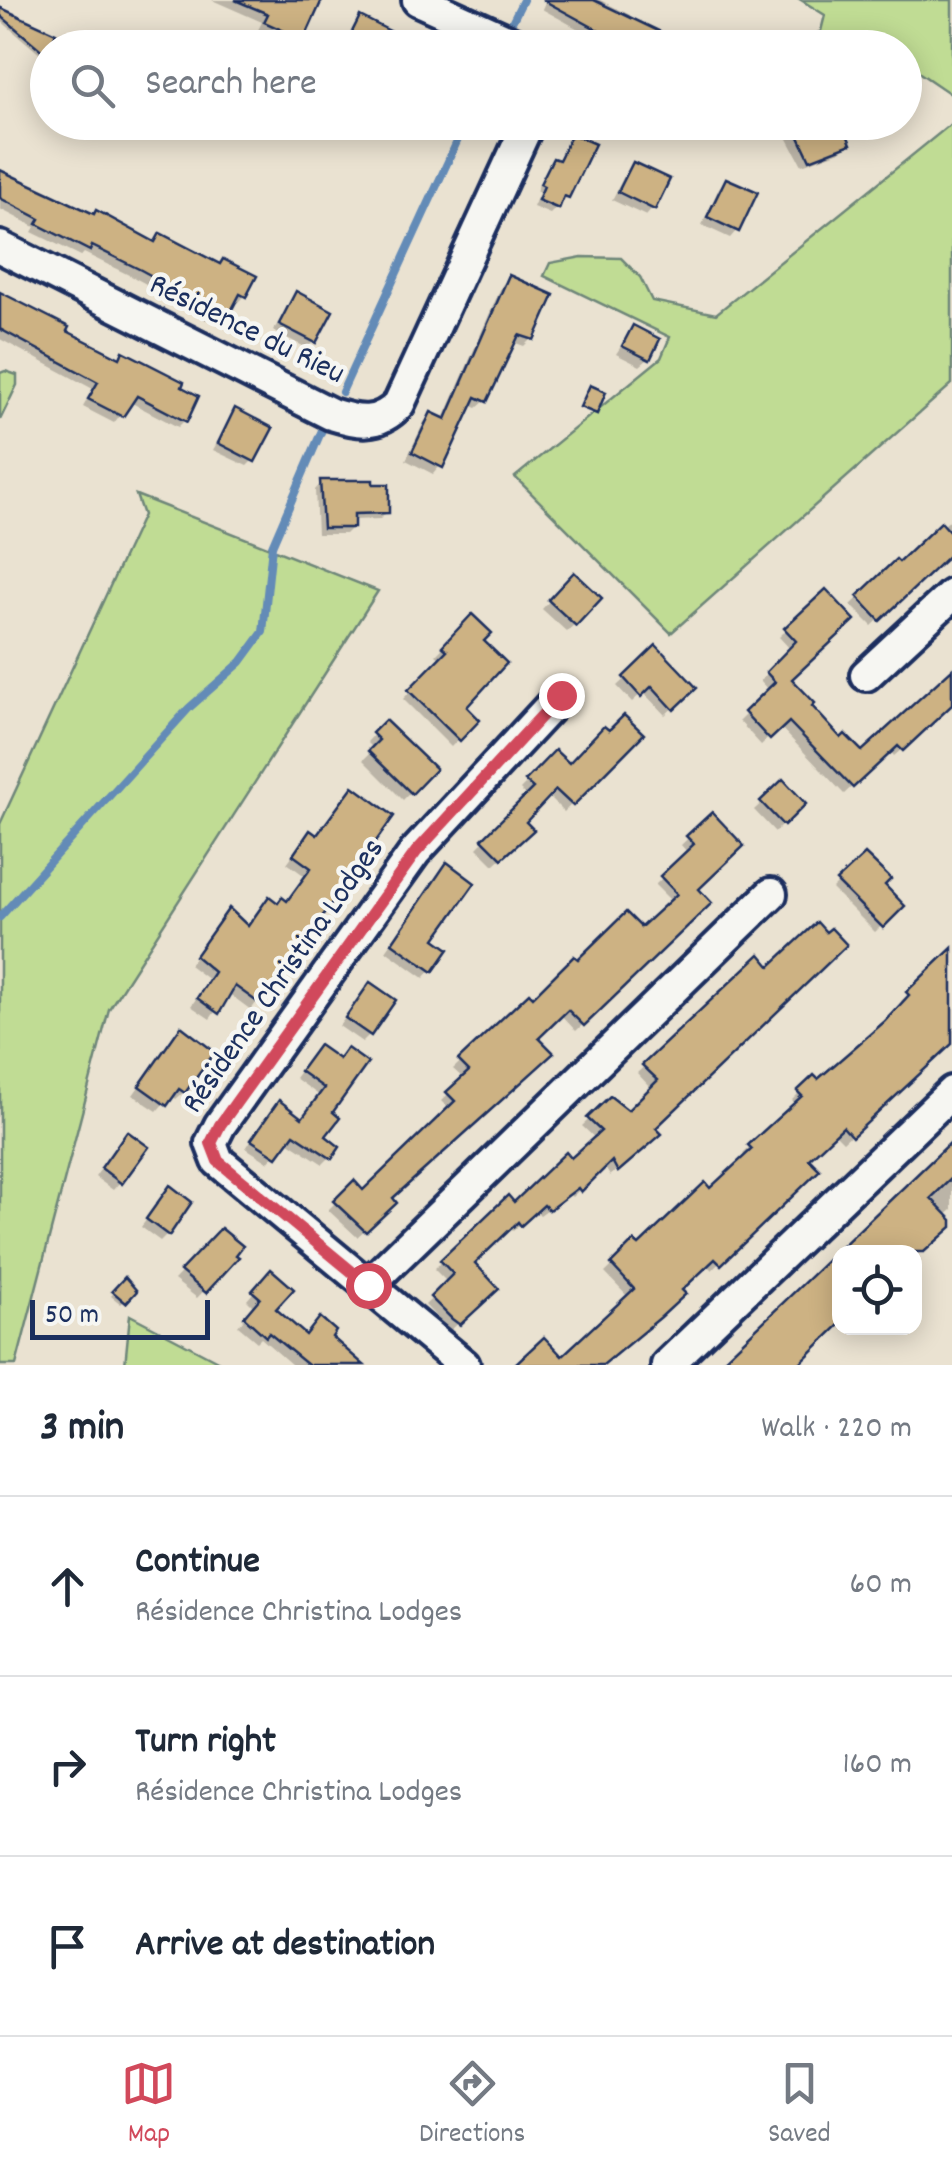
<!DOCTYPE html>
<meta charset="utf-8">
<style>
:root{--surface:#fff;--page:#f6f6f7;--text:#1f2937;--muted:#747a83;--line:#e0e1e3;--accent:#d1495b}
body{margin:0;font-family:Dekko,sans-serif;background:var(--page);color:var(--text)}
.controls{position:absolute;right:30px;bottom:30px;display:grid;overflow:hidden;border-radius:20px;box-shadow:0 5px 25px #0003}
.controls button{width:90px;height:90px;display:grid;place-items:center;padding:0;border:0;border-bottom:2px solid var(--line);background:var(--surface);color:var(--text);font:50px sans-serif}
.scale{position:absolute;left:30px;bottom:25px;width:180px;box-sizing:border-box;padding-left:10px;border:5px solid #1b2f5e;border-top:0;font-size:28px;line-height:35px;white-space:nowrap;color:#1b2f5e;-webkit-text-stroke:8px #f6f6f2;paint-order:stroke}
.stop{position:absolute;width:30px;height:30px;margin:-22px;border:8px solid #d1495b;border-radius:50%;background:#fff}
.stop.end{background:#d1495b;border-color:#fff;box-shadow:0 2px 10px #0008}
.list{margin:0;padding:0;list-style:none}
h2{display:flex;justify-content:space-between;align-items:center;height:130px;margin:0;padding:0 40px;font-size:42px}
h2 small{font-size:32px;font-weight:400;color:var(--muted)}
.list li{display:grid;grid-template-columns:65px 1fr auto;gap:30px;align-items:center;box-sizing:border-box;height:180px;padding:0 40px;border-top:2px solid var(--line)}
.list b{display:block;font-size:38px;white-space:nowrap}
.list p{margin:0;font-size:32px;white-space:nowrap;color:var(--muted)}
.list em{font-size:32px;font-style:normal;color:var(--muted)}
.icon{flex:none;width:55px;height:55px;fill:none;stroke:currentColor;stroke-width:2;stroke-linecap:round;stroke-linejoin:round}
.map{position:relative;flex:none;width:952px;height:1365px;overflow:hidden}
.search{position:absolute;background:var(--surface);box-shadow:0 5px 25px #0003;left:30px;right:30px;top:30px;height:110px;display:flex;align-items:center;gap:25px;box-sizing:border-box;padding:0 35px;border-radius:55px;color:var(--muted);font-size:38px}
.sheet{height:670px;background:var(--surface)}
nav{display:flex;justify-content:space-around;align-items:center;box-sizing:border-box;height:140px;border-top:2px solid var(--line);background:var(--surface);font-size:28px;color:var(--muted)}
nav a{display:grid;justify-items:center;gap:5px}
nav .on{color:var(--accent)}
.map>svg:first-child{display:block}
.green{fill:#c0dc94;stroke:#6e8679;stroke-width:2.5}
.shadow{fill:#0003}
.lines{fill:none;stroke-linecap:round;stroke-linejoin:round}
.stream{stroke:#648bb7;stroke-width:8}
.building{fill:#cdb283;stroke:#1b2f5e;stroke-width:2.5}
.minor-casing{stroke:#1b2f5e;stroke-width:38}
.minor{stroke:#f6f6f2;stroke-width:30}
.route{stroke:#d1495b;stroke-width:12}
.labels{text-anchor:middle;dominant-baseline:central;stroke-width:9;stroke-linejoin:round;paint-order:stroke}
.street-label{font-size:32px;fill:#1b2f5e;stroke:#f6f6f2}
</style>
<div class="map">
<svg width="952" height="1365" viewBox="0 0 952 1365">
<rect width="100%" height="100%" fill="#eae2d1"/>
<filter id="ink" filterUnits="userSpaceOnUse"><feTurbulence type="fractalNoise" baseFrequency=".01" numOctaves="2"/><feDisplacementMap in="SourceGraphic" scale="20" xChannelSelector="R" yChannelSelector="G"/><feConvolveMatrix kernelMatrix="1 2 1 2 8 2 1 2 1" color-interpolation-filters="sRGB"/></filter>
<g filter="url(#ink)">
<g class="green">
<polygon points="801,0 952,0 952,95 905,63 904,48 791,47 821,31 825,15"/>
<polygon points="952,123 952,384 671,633 515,477 661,358 670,337 544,276 550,263 582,257 621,258 640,277 652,301 716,314"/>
<polygon points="5,371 17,375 17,385 0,420 0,373"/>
<polygon points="136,495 378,591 109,1009 16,1365 0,1365 0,824 143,515"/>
<polygon points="130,1315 225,1365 125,1365"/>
</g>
<g class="shadow">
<polygon points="212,0 290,0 302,39 294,46 258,30 262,22"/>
<polygon points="546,0 600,0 630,15 628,19 657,48 613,48 542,9"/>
<polygon points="2,11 44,52 41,55 0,20"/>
<polygon points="695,33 711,44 719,34 739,48 684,48"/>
<polygon points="779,122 840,122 848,143 840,151 802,165"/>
<polygon points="573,137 567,197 550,214 533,207 539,193 536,191 547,167 554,161 557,162"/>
<polygon points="633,165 653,208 646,216 612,200 626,172"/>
<polygon points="0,173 153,244 161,236 244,296 237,303 233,301 219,321 210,316 206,320 193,313 195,310 133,277 84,253 81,256 32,232 35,227 0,209"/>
<polygon points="726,181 737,230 730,238 702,225 719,188"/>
<polygon points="509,278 532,338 524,346 513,342 485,401 477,408 470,405 440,466 433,474 406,460 424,422 431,415 443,421 502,285"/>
<polygon points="296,294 314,341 307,348 273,331"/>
<polygon points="0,296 118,360 124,354 185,420 178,427 130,402 114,423 83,407 93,389 0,339"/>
<polygon points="633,328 648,359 640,366 616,354"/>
<polygon points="235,411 253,460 247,466 213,450"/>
<polygon points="321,483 387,512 380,519 352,520 352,527 345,534 317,534 315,490"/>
<polygon points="952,518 952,549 872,626 851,605 896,562 899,565"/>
<polygon points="574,575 599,598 567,632 542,609"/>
<polygon points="826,592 789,679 841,741 862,755 952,672 952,705 894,756 890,751 844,794 780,727 761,745 739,721 769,691 760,681 791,650 779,637"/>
<polygon points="472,618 480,641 463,707 477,720 451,747 403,699 441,659 436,655"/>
<polygon points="656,649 694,688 665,715 643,692 632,702 617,686"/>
<polygon points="385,723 433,769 403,800 363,760 374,749 367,742"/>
<polygon points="609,733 640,734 564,812 547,795 522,822 531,830 494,865 477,848 527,797 520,790 555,754 568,767"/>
<polygon points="783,783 803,804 775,832 754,810"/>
<polygon points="712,815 696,889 709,903 576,1031 560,1014 390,1198 394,1203 357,1237 328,1210 354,1184 363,1194 450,1110 441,1101 464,1079 453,1069 529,996 533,1000 579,962 640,930 672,902 655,885 688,853 681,845"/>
<polygon points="391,817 251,1010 228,993 210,1019 191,1006 209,980 189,965 222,919 247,928 262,906 286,904 305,876 287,863 303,841"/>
<polygon points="865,857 882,885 902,906 875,932 832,889"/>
<polygon points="440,873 431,970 424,978 386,951"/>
<polygon points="949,954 952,958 949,1044 843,1142 834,1133 806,1159 816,1170 712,1270 706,1264 679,1290 682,1294 617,1354 614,1351 596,1365 518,1365 562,1360 628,1297 605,1273 634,1245 639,1249 710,1191 746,1157 743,1154 796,1104 792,1100 799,1093 818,1082 904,1004 901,1001"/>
<polygon points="370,985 369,1035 362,1042 339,1026"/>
<polygon points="174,1037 184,1092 176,1099 171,1095 157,1111 133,1095"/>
<polygon points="664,1048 651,1141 610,1176 604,1166 572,1197 569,1194 540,1215 535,1210 513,1231 509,1227 472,1263 495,1289 451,1330 445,1326 425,1305 448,1283 434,1269 508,1199 514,1205 596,1139 582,1126 610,1099 628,1113 652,1089 637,1073"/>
<polygon points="312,1055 338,1062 323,1137 330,1157 323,1164 286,1140 268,1162 246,1148 272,1110 301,1120 320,1096 295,1078"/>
<polygon points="120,1142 120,1182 113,1190 95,1177"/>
<polygon points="952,1144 952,1210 945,1216 952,1224 909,1252 840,1252 795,1365 720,1365"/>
<polygon points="170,1188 167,1234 160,1241 141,1227"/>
<polygon points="221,1231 235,1258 197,1298 174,1280"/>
<polygon points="264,1280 273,1310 305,1337 329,1337 360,1365 292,1365 261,1338 257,1342 238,1326 254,1307 247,1300"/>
<polygon points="125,1281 134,1291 121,1304 111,1296"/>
</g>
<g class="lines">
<g class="stream">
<polyline points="513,20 523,0"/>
<polyline points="342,392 466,122"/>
<polyline points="0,917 189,708 241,662 263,632 272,546 322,430"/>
</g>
</g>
<g class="building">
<polygon points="235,0 322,0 304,40 264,22 268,14"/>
<polygon points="543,0 594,0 694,48 631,48"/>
<polygon points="1,8 56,33 46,54 0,15"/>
<polygon points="360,16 424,48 344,48"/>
<polygon points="792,122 842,122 851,144 810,160"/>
<polygon points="572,134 595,144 569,198 564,196 559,209 538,200 544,186 540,184 553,158 559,160"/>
<polygon points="633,162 670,179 655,210 618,192"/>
<polygon points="0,170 94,214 96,210 155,242 160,233 220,264 223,259 257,276 246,297 240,294 229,315 218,310 216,314 199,305 200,302 141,270 92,246 90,251 37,224 40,219 0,198"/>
<polygon points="726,178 758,192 739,232 707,217"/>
<polygon points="509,275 554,295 534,340 519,335 487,402 476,397 443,468 412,452 431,412 446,419"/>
<polygon points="296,291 333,311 316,343 279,324"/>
<polygon points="0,292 69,327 67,331 120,358 123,351 184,382 182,387 199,396 187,422 137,396 123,417 88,399 98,382 0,329"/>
<polygon points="633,325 660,339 650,360 622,346"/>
<polygon points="590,385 606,392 597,414 580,407"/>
<polygon points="235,408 273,428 255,462 218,443"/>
<polygon points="320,480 373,480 373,484 389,484 389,513 354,514 354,528 323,528"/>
<polygon points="941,522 952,534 952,553 880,621 857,596 896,559 899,562"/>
<polygon points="574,572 602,598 576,626 548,600"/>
<polygon points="826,589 855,620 792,679 815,703 812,706 841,738 845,734 862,751 952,669 952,705 903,751 898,746 853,788 789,722 770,740 744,712 775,682 766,672 796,641 784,628"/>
<polygon points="472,614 492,633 484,641 507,663 467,707 480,720 460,741 408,690 447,650 442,646"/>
<polygon points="656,645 697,688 674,710 652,686 641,697 623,677"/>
<polygon points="624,715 644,734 573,806 556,790 526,822 534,830 502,859 482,839 533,788 525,781 555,750 569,763 604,726 609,730"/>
<polygon points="385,720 436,769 412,794 368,751 379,740 372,733"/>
<polygon points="783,779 806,804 784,826 760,801"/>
<polygon points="353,786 394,816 260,1004 235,986 219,1014 197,998 214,972 195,956 229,908 248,926 269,896 278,903 282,897 287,901 311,868 293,855 310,830 317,835"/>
<polygon points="712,812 744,846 699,889 712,903 584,1026 568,1010 539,1038 554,1053 393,1198 397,1203 366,1232 333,1201 354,1180 363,1190 455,1101 446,1092 469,1071 458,1060 529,993 533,997 574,956 578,959 626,912 641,927 677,894 660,876 694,844 686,836"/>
<polygon points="865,854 891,879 885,885 905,906 883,928 836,881"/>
<polygon points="447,862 475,883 435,939 449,949 433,972 392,943"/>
<polygon points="817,922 826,932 831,928 847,945 656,1128 662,1134 618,1172 612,1161 581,1192 578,1188 549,1210 544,1205 521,1226 518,1222 475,1263 499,1289 460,1325 452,1319 430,1297 453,1274 440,1260 508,1195 514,1202 566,1152 571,1158 601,1131 587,1118 610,1096 628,1110 658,1080 642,1065 760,954 770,966"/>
<polygon points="952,948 952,1044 852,1137 843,1127 809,1159 820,1170 721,1265 715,1259 682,1290 686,1294 661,1317 603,1365 514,1365 544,1337 562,1356 634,1289 611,1264 634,1241 639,1245 705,1182 710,1188 752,1149 748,1145 802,1096 797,1091 814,1075 818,1079 884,1022 909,995 906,992"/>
<polygon points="370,982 396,1000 371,1036 345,1018"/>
<polygon points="181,1026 215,1052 185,1093 179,1089 167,1106 139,1086"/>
<polygon points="319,1045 339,1059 347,1048 368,1063 333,1112 340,1118 326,1136 340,1147 332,1159 294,1134 277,1157 251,1140 279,1100 302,1118 324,1088 300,1071"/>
<polygon points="127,1131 149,1147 122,1184 101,1168"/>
<polygon points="952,1141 952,1178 931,1198 952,1220 952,1227 924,1252 840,1252 840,1324 798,1365 718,1365"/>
<polygon points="170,1185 192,1202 169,1236 146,1219"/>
<polygon points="221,1228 243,1246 236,1255 239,1257 206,1293 180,1271"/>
<polygon points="271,1269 294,1289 276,1309 306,1335 320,1317 336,1331 332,1337 364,1365 308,1365 269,1333 266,1337 244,1317 260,1298 252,1291"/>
<polygon points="125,1277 137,1291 126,1303 112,1291"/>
</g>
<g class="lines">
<g class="minor-casing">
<g id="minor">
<polyline points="418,0 524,48"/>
<path d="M0 247 331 414C357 422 378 427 399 404L529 122"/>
<polyline points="866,675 952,595"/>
<polyline points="368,1285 771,894"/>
<polyline points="464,1365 218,1161 211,1143 220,1125 415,852 561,695"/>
<polyline points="667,1365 952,1092"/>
</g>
</g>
<use href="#minor" class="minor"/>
</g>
</g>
<g class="lines" filter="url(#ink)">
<polyline class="route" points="368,1285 218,1161 211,1143 220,1125 416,852 561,695"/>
</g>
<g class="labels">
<g class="street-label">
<text transform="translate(246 331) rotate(26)">Résidence du Rieu</text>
<text transform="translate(285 977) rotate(-55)">Résidence Christina Lodges</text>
</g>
</g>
</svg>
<div class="controls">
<button><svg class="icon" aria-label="locate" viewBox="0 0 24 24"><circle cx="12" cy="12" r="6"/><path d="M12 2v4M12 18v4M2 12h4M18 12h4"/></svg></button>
</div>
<div class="scale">50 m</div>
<div class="stop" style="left:368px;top:1285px"></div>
<div class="stop end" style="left:561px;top:695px"></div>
<div class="search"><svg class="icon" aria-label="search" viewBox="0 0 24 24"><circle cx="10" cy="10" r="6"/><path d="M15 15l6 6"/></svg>Search here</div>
</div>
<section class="sheet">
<h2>3 min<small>Walk · 220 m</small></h2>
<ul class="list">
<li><svg class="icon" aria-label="ahead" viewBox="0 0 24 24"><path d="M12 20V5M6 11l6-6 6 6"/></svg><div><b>Continue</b><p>Résidence Christina Lodges</p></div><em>60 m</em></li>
<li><svg class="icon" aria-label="right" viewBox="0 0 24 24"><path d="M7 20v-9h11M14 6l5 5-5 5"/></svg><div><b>Turn right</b><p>Résidence Christina Lodges</p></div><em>160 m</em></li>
<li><svg class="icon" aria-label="arrive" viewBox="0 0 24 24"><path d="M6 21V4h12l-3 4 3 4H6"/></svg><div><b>Arrive at destination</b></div></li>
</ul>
</section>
<nav>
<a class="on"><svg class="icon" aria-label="map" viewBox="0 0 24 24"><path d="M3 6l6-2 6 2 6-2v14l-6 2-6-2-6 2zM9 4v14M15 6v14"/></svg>Map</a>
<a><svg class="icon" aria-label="directions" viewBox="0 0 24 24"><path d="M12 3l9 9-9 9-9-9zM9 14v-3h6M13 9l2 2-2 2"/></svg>Directions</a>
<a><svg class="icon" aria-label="saved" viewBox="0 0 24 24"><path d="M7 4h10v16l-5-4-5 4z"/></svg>Saved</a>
</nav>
